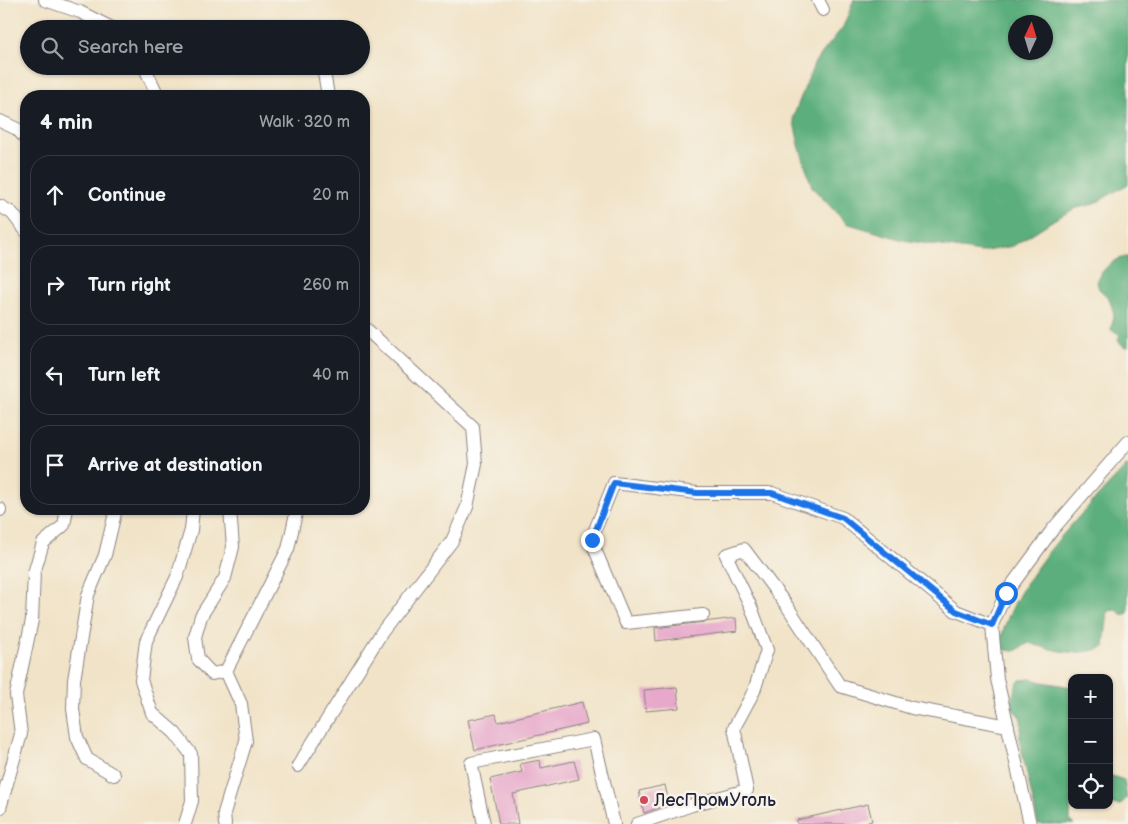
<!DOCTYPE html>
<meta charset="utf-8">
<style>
:root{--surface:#171b24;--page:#242831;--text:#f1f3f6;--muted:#9ea1a6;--line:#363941}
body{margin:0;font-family:"Balsamiq Sans",sans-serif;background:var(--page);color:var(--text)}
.controls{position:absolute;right:15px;bottom:15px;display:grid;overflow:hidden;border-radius:10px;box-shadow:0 1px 4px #0004}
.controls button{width:45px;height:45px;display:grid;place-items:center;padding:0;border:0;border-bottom:1px solid var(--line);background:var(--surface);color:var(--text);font:25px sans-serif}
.compass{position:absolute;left:1008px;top:15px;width:45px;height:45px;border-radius:50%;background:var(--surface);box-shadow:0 1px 4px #0004;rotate:4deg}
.stop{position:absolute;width:15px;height:15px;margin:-11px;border:4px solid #1a73e8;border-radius:50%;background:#fff}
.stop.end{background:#1a73e8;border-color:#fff;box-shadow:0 1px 5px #0008}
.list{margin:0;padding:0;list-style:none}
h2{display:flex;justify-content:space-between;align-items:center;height:65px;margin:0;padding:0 20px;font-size:21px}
h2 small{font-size:16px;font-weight:400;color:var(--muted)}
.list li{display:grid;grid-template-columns:32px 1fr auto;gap:15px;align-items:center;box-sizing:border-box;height:80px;margin:0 10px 10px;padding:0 10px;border:1px solid var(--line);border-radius:20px}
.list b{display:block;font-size:19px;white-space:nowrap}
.list em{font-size:16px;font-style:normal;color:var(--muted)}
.icon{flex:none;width:28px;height:28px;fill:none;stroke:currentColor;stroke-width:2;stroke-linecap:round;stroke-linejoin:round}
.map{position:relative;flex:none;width:1128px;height:824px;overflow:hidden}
.search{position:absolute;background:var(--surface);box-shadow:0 1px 4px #0004;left:20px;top:20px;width:350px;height:55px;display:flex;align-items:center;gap:12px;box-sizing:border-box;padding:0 18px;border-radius:28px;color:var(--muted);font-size:19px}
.panel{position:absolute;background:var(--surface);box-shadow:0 1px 4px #0004;left:20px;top:90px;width:350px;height:425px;border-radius:20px}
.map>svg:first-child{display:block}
.forest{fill:#5caf7c;stroke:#3f685c;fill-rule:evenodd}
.building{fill:#e7a8cb}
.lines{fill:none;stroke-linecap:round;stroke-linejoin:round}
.minor-casing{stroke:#8a8281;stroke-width:14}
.minor{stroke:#fff;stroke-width:12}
.route{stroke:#1a73e8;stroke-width:6}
.poi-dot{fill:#d1495b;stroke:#f7f3e8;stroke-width:2}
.labels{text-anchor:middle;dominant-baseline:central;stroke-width:5;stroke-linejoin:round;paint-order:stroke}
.poi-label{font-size:18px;fill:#22223b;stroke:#f7f3e8;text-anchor:start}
</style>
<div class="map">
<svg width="1128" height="824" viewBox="0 0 1128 824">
<rect width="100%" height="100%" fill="#f7f3e8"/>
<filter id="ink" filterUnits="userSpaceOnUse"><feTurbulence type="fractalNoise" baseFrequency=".02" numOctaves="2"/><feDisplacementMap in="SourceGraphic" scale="10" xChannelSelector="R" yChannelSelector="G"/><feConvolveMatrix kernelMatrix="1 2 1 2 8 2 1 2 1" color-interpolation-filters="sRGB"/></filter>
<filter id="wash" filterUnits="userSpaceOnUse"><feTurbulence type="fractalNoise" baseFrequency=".0096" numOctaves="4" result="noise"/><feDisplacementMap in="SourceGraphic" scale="20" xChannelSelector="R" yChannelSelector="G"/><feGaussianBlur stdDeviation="1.12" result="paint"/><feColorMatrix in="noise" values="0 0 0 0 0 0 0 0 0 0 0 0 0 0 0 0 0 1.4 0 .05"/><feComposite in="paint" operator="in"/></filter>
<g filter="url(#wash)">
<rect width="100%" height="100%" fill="#f1e3c7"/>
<g class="forest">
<path d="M854 0H1128V184L1094 204 1076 208 1055 219 1013 246 981 252 903 240 846 223 812 187 799 145 793 117 815 62 843 27ZM1046 22V52H1016V22Z"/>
<path d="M1128 257V347L1123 346 1118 340 1120 334 1111 330 1114 314 1109 298 1099 289 1097 282C1101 269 1116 257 1128 257Z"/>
<path d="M1128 464C1128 477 1124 505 1128 514V613L1122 615 1117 610 1108 611 1104 647C1078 657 1055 651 1029 643L1015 651 1005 650 1000 642C1017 573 1082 515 1128 464Z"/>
<path d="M1032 679 1042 682 1072 687V741L1068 746 1072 760 1070 820 1074 824H1038L1020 743C1018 735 1024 724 1020 717 1016 711 1013 713 1010 703 1014 695 1014 687 1020 680Z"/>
<polygon points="1109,775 1124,780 1127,798 1120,805 1109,804"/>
</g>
<g id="blocks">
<g class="building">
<polygon points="736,618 737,631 656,641 655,628"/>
<polygon points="677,687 679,708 646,711 644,690"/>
<polygon points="582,702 587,724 475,750 468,720 496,714 498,722"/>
<polygon points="540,760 541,768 574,761 579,779 513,794 518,824 499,824 490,779 522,772 520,764"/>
<polygon points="665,785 669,804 644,813 639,791"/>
<polygon points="868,804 872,821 859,824 797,824 797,820"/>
</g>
</g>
</g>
<g filter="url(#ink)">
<use href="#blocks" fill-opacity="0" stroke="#8a8281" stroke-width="1"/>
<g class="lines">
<g class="minor-casing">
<g id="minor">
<polyline points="45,0 80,12 114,29"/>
<polyline points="818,0 823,10"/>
<polyline points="144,66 158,96"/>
<polyline points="323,66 328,96"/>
<polyline points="0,121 17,129 26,139"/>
<polyline points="0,206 12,213 26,231"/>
<polyline points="0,509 0,510"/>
<polyline points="230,509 233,547 225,578 201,616 195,637 198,659 212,674 226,671 288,549 297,509"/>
<polyline points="703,615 626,623 591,540 614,483 697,493 772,493 843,518 956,611 992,625"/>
<polyline points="298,766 382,632 452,541 467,507 476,464 473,427 364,327"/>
<polyline points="114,775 87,759 77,737 73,709 74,680 88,595 105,555 116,509"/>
<polyline points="0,808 21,734 16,695 32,620 34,573 43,543 64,525 67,509"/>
<polyline points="185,824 192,801 191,754 175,733 152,713 141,680 146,641 177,577 191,530 193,509"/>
<polyline points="225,824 224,813 246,741 241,704 226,671"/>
<polyline points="484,824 471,763 594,739 614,824"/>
<polyline points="637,824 692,805 747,790 734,728 754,691 767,650 751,607 726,555 744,549 787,606 840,686 912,708 1008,726"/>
<polyline points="1030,824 997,679 992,625 1006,593 1053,529 1128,442"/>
</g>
</g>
<use href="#minor" class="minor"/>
</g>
</g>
<g class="lines" filter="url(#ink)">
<polyline class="route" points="592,540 614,483 697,493 772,493 843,518 956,611 992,625 1006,593"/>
</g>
<circle class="poi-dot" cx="644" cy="800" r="5"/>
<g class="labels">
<g class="poi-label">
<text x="654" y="800">ЛесПромУголь</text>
</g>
</g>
</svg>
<div class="controls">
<button>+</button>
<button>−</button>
<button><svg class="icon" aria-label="locate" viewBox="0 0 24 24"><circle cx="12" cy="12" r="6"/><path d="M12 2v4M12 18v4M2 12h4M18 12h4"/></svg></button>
</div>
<svg class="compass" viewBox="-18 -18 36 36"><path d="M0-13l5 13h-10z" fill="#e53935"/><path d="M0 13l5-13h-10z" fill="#9ea1a6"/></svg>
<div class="stop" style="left:1006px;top:593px"></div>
<div class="stop end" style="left:592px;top:540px"></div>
<div class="search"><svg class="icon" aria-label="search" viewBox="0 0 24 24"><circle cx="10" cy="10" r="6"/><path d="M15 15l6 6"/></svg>Search here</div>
<section class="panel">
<h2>4 min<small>Walk · 320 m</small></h2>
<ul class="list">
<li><svg class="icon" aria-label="ahead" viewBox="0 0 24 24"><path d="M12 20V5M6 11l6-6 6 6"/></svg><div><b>Continue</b></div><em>20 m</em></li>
<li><svg class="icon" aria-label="right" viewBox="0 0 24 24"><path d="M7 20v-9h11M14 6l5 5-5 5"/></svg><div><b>Turn right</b></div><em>260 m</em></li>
<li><svg class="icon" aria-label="left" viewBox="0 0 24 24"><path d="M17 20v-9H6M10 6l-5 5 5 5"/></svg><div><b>Turn left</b></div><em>40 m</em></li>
<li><svg class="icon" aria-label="arrive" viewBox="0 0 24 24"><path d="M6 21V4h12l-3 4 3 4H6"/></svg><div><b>Arrive at destination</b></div></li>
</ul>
</section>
</div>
